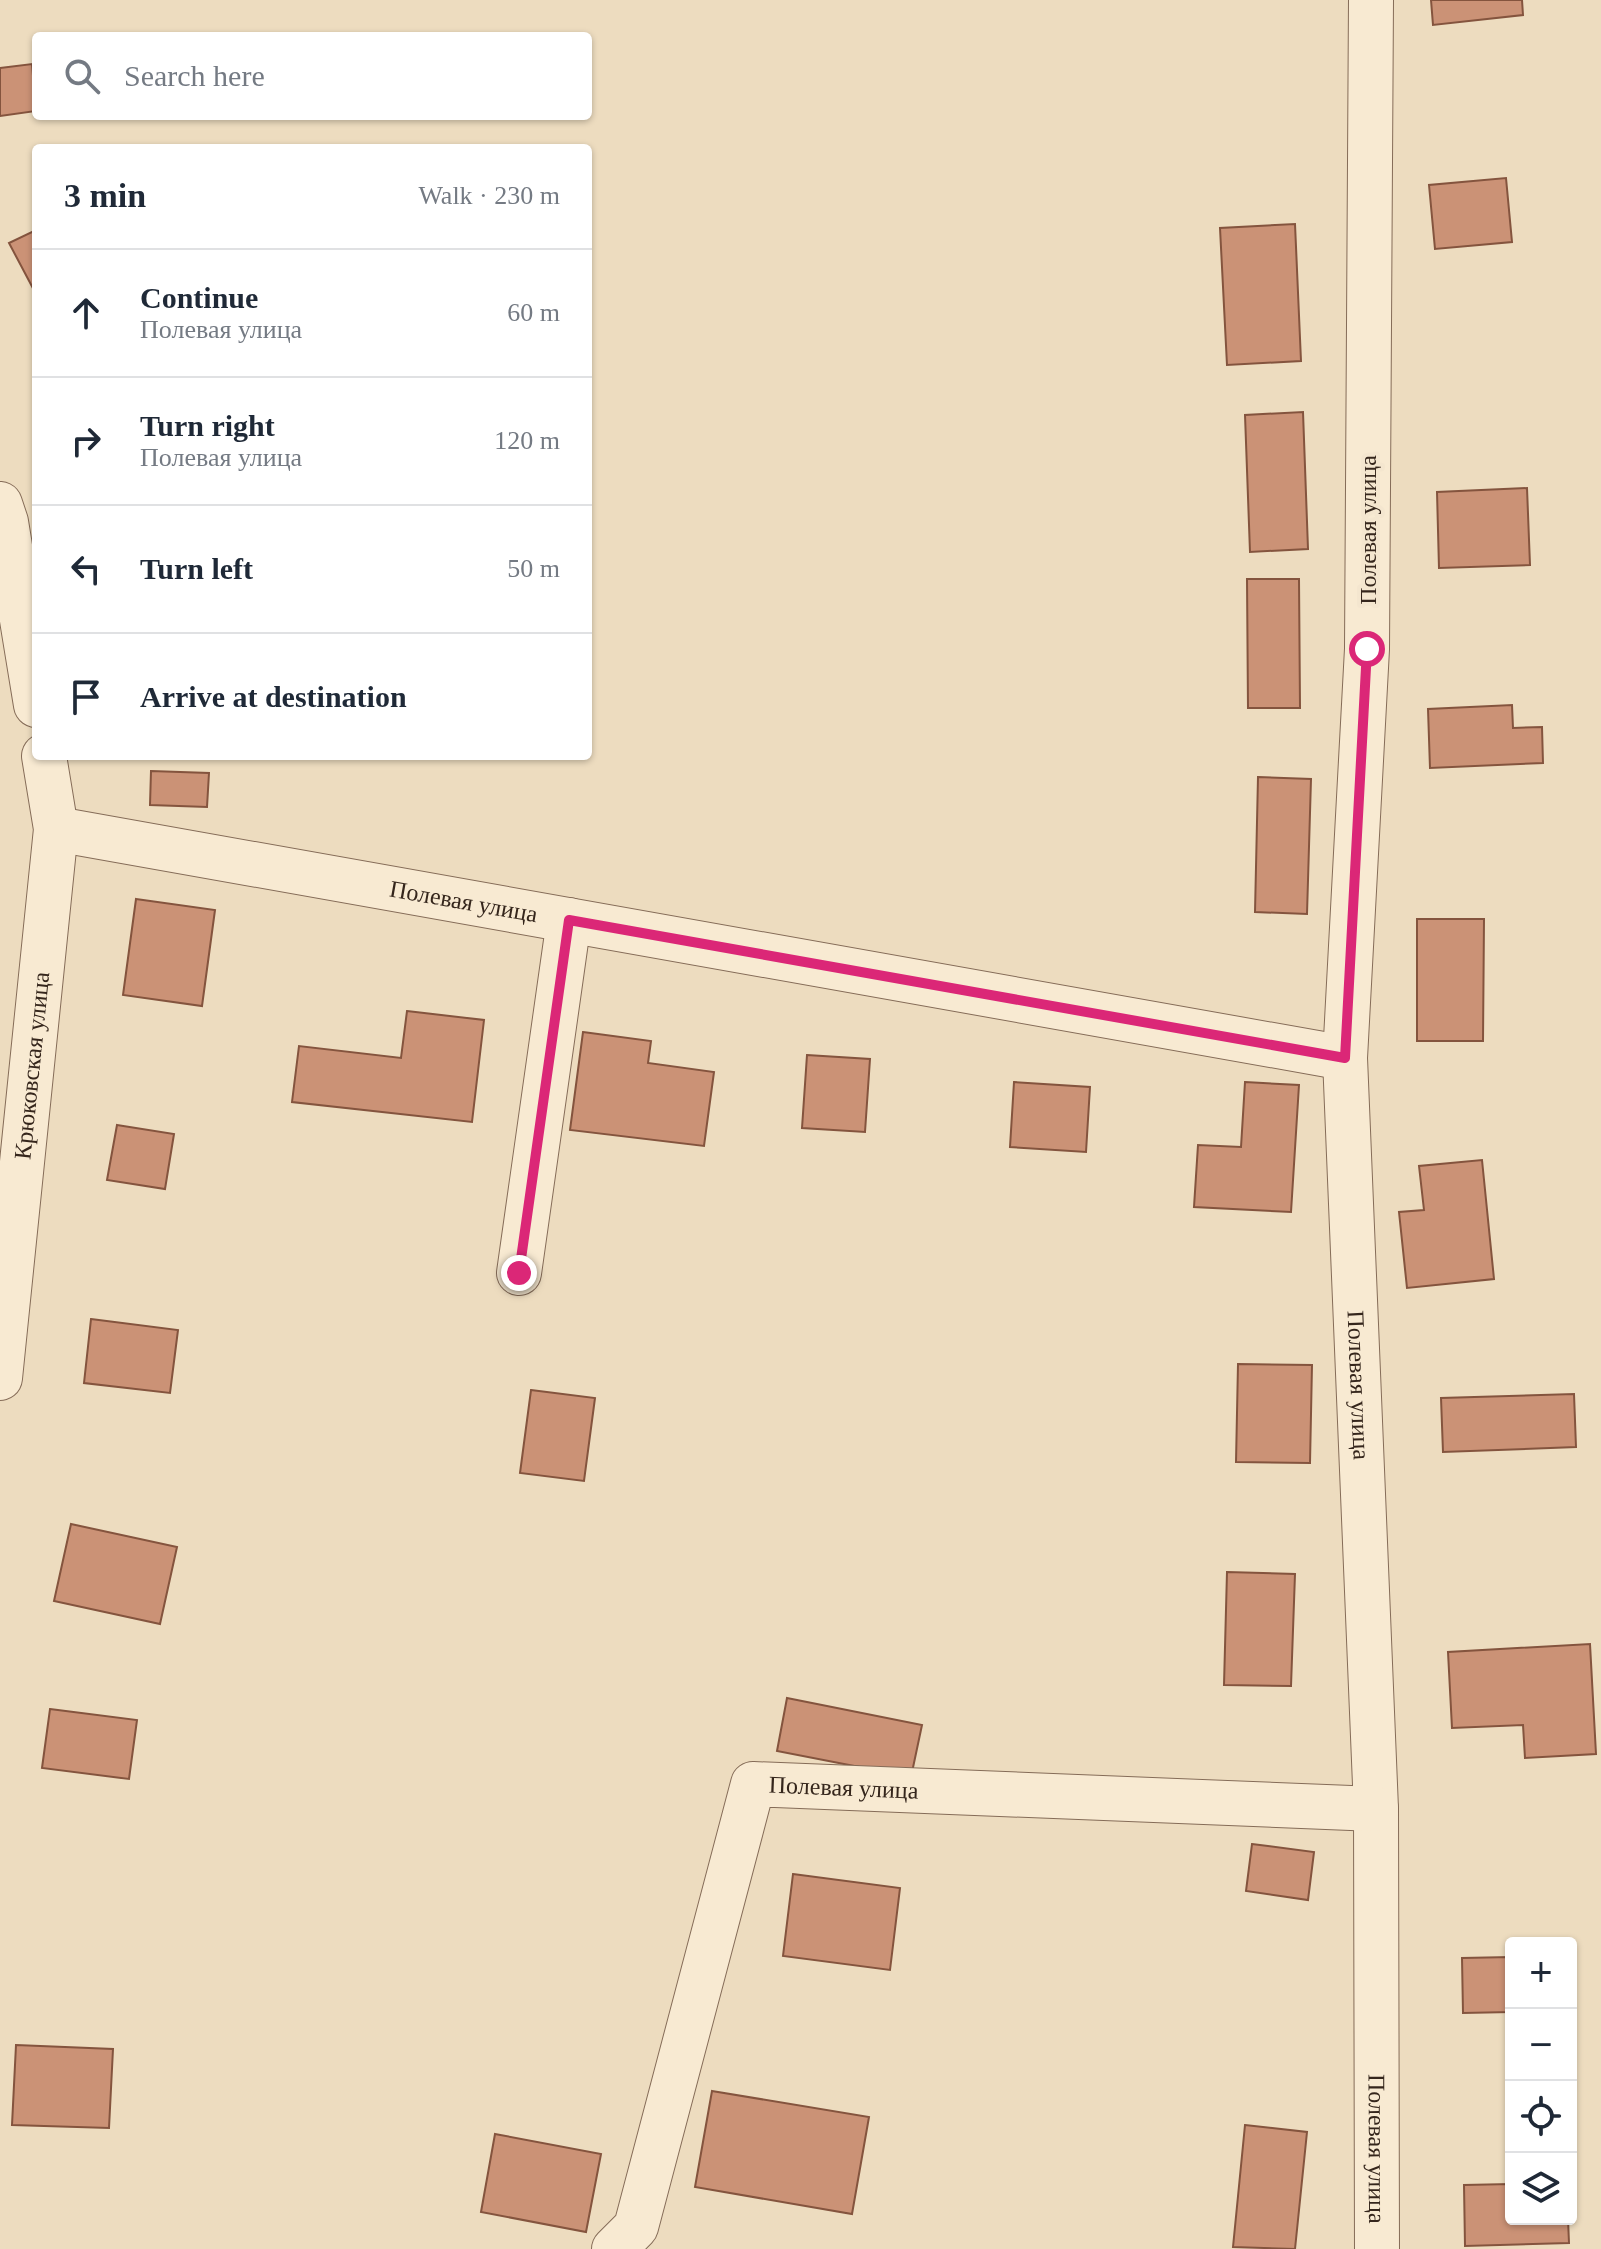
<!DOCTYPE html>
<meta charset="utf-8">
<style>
:root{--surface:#fff;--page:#f2f2f3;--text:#1f2937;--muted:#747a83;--line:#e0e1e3}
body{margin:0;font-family:"Times New Roman",serif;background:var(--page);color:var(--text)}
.controls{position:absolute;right:24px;bottom:24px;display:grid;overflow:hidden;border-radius:8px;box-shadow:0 2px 6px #0004}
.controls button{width:72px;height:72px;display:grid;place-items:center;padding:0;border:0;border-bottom:2px solid var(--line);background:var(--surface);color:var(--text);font:40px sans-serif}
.stop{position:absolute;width:24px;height:24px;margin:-18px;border:6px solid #db2777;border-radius:50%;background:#fff}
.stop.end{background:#db2777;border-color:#fff;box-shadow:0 2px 8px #0008}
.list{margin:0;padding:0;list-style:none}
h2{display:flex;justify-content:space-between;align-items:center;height:104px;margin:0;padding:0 32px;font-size:34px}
h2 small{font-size:26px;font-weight:400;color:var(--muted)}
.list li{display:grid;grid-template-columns:52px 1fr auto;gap:24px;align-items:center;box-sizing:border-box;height:128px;padding:0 32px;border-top:2px solid var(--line)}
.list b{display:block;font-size:30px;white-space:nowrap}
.list p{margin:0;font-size:26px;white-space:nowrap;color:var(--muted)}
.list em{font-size:26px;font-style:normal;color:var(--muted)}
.icon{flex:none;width:44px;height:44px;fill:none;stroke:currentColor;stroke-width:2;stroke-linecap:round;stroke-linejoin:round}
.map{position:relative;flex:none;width:1601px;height:2249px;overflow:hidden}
.search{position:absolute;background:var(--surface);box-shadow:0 2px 6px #0004;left:32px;top:32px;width:560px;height:88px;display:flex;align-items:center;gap:20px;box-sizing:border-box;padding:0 28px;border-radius:8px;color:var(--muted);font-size:30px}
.panel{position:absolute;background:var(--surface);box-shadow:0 2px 6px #0004;left:32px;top:144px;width:560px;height:616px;border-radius:8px}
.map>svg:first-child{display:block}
.building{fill:#cb9276;stroke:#84543e;stroke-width:2}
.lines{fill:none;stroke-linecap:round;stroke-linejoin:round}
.minor-casing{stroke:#856c58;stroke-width:46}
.minor{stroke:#f8ead2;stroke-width:44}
.route{stroke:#db2777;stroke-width:10}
.labels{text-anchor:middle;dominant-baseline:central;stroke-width:8;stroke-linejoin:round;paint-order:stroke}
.street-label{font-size:24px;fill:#35261c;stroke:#f4e6cf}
</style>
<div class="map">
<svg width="1601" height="2249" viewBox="0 0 1601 2249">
<rect width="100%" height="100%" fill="#eddcbf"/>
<g class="building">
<polygon points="1431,0 1522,0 1523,15 1433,25"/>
<polygon points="32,64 36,111 0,116 0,68"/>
<polygon points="1506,178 1512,242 1435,249 1429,185"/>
<polygon points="1295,224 1301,361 1227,365 1220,228"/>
<polygon points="36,230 36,294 9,243"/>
<polygon points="1303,412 1308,549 1250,552 1245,415"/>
<polygon points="1527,488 1530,565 1439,568 1437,492"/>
<polygon points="1247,579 1299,579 1300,708 1248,708"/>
<polygon points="1512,705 1513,728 1542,727 1543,763 1430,768 1428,709"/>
<polygon points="151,771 209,773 207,807 150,805"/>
<polygon points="1258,777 1311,779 1307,914 1255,912"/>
<polygon points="136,899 215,910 202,1006 123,995"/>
<polygon points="1417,919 1484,919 1483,1041 1417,1041"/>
<polygon points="407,1011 484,1020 472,1122 292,1102 299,1046 401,1058"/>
<polygon points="583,1032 651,1041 648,1063 714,1072 704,1146 570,1130"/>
<polygon points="807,1055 870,1059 865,1132 802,1128"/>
<polygon points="1014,1082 1090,1087 1086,1152 1010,1147"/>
<polygon points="1245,1082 1299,1085 1291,1212 1194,1207 1198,1145 1241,1147"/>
<polygon points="117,1125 174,1134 165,1189 107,1180"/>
<polygon points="1482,1160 1494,1279 1407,1288 1399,1212 1424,1210 1419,1166"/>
<polygon points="91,1319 178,1330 170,1393 84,1383"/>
<polygon points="1238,1364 1312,1365 1310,1463 1236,1462"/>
<polygon points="531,1390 595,1398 584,1481 520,1473"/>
<polygon points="1574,1394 1576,1447 1443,1452 1441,1398"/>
<polygon points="71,1524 177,1547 160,1624 54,1601"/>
<polygon points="1227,1572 1295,1574 1291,1686 1224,1685"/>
<polygon points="1590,1644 1596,1754 1525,1758 1523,1725 1452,1728 1448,1652"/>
<polygon points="787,1698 922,1725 911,1777 777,1751"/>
<polygon points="50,1709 137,1720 129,1779 42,1768"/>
<polygon points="1252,1844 1314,1852 1308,1900 1246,1891"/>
<polygon points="793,1874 900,1888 890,1970 783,1956"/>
<polygon points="1511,1957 1511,2012 1463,2013 1462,1958"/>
<polygon points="16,2045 113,2049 109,2128 12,2125"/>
<polygon points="712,2091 869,2117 852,2214 695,2187"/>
<polygon points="1245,2125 1307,2132 1295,2249 1233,2247"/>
<polygon points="495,2134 601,2154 586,2232 481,2212"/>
<polygon points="1511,2184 1511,2219 1568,2219 1569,2243 1465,2246 1464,2185"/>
</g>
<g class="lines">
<g class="minor-casing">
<g id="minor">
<path id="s1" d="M1371 0 1367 649 1345 1058 1376 1809 1377 2249"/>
<polyline points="0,504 6,522 36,705"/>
<path id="s2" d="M56 829 1345 1058"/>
<polyline points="519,1273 569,920"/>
<path id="s3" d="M0 1378 56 829 44 756"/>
<path id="s4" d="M614 2249 636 2227 753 1784 1376 1809"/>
</g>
</g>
<use href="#minor" class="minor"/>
</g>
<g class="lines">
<polyline class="route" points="519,1273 569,920 1345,1058 1367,649"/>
</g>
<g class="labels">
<g class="street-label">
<text transform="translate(1368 530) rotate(-90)">Полевая улица</text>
<text stroke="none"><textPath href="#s2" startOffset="414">Полевая улица</textPath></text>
<text stroke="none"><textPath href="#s3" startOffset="314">Крюковская улица</textPath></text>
<text stroke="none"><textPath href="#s1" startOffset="1386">Полевая улица</textPath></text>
<text stroke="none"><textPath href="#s4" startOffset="580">Полевая улица</textPath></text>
<text stroke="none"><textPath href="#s1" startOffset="2150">Полевая улица</textPath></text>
</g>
</g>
</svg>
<div class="controls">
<button>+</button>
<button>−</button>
<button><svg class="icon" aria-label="locate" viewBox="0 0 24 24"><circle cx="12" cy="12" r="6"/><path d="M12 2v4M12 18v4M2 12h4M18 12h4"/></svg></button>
<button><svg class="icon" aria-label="layers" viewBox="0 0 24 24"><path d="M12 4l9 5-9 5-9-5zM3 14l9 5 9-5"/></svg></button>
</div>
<div class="stop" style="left:1367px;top:649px"></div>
<div class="stop end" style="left:519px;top:1273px"></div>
<div class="search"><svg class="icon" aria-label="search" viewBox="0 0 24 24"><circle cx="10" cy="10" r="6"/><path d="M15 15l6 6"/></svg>Search here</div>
<section class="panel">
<h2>3 min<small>Walk · 230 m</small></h2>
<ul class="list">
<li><svg class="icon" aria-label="ahead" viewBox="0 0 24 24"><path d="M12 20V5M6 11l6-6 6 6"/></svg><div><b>Continue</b><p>Полевая улица</p></div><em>60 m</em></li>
<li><svg class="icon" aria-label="right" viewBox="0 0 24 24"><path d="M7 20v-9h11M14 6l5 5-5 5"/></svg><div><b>Turn right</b><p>Полевая улица</p></div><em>120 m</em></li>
<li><svg class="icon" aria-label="left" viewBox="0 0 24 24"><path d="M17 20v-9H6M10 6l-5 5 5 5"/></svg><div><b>Turn left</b></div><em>50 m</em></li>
<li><svg class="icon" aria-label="arrive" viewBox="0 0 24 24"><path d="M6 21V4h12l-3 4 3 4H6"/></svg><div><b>Arrive at destination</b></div></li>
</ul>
</section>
</div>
